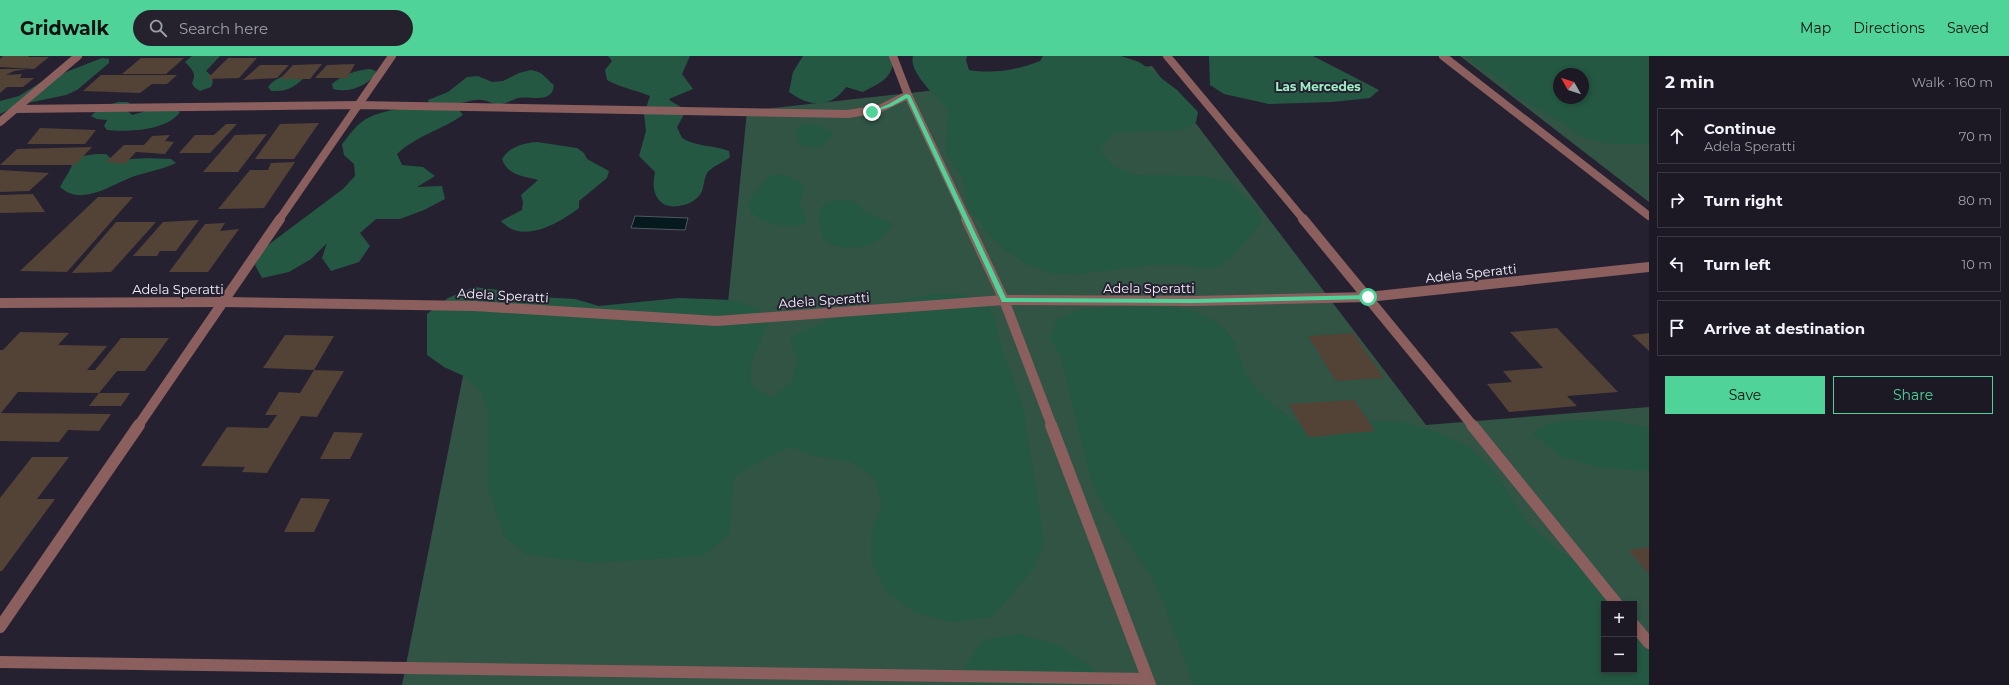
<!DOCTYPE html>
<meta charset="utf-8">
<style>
:root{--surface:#1c1925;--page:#25222d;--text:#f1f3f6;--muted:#a0a0a7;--line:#3a3842;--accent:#4fd399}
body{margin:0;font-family:Montserrat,sans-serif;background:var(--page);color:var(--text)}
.controls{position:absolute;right:12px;bottom:12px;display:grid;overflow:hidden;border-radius:0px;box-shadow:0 2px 6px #0003}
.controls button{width:36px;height:36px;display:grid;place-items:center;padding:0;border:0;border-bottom:1px solid var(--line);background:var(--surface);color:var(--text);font:20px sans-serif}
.compass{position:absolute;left:1553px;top:12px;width:36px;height:36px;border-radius:50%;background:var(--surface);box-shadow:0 2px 6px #0003;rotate:309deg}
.stop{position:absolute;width:12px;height:12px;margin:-9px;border:3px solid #4fd399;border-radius:50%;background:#fff}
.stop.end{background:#4fd399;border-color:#fff;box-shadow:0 1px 4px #0008}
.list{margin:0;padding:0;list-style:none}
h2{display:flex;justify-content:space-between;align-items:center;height:52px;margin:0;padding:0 16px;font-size:17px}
h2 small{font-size:13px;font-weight:400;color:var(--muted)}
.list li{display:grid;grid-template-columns:26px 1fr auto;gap:12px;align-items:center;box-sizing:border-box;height:56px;margin:0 8px 8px;padding:0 8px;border:1px solid var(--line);border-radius:0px}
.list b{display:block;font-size:15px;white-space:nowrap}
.list p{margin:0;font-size:13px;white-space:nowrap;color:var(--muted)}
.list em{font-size:13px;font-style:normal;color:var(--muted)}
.actions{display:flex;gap:8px;padding:12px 16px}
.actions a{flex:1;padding:9px 0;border:1px solid var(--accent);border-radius:0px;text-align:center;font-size:14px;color:var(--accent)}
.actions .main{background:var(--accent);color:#111}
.icon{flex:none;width:22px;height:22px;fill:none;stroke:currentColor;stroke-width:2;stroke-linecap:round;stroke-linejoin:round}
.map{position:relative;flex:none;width:1649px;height:629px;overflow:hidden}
header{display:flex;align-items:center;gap:24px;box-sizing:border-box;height:56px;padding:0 20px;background:var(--accent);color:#111}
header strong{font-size:19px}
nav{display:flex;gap:22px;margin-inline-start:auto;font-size:14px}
.search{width:280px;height:36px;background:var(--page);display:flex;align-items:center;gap:10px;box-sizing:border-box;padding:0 14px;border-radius:22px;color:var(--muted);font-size:15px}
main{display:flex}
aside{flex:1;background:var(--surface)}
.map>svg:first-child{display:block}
.green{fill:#315445;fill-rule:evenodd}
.forest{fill:#245843;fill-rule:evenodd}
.water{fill:#06191c;stroke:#4e5a60}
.building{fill:#534236}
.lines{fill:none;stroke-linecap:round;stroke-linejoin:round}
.minor-far2{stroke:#8a5f5d;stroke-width:8}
.minor-far1{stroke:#8a5f5d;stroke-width:10}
.minor{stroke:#8a5f5d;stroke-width:12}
.route{fill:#4fd399}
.labels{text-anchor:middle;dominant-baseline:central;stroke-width:4;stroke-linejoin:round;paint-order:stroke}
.far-neighbourhood-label{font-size:12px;font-weight:bold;fill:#9ceec3;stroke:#262131}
.street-label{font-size:13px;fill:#f5f2fd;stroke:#262131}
</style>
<header>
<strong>Gridwalk</strong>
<div class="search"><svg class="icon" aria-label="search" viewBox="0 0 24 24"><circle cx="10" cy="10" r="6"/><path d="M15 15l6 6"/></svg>Search here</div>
<nav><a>Map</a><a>Directions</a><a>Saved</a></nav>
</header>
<main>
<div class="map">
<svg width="1649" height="629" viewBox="0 0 1649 629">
<rect width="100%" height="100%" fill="#262131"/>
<g class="green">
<path d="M1460 0H1649V146ZM1559 18H1583V42H1559Z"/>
<path d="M1152 10 1426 369 1649 351V629H402L475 259 726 267 747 55ZM1604 548H1634V614H1604Z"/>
</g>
<g class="forest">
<path d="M192 0H220L206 15C212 20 215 23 211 31L200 35 194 31 192 27C197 18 192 13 185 6Z"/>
<path d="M608 0H690L682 18 693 33 669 43C674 49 681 49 686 55L677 71 682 82C697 91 713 89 729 95L730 101C724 106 711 111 707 117 704 122 704 130 702 135 697 148 673 155 662 147 652 139 653 127 655 116L639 100 646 75 644 58 650 40C636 34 621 32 607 24L605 14 612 5Z"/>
<path d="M803 0H891L894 2C892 23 880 27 863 36L846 31C830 53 810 51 789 36L793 16Z"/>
<path d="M913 0H967L966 4 969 14C994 18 1017 14 1040 5L1043 0H1121L1139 6 1152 15 1177 34 1198 56 1196 66 1184 74 1117 77 1104 86 1101 98 1114 110 1134 119 1203 120 1227 125 1256 151 1262 166 1229 204 1211 214 1183 209H1154L1077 218 1050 217 1026 208 1006 194 991 181 968 151 963 123 946 98 948 54C937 41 908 16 913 0Z"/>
<polygon points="1209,0 1313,0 1379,34 1370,42 1332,46 1269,48 1224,38 1210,29"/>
<path d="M1467 0H1649V88H1608L1582 81 1549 59 1512 38 1506 28 1475 8ZM1559 18H1583V42H1559Z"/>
<polygon points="102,2 109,3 109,7 77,34 66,39 18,49 0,58 0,45 19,40 43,25"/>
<path d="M370 13 376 15 375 20C363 31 349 37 333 33L332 28C343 19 356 14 370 13Z"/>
<path d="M531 14C544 16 545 22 554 29 552 49 530 39 518 42 511 44 505 49 497 48 492 48 487 44 482 44 473 43 463 47 455 49L463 59C441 74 416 80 397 98L402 109 423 111 435 120 417 131 442 130 445 143 424 154 400 163H376L360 177 370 190 359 206 331 215 322 202 327 187 311 203 289 216 262 222 255 209 264 192 343 133 355 120 354 108 344 99 342 88C348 81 355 70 363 65 378 54 412 50 430 50L428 44 448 36 467 21 478 20 492 26 503 25 519 17Z"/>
<path d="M308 17C297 30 289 36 271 35L268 31C278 18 293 18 308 17Z"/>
<path d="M118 46H128L132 50 128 55 132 59C146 55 167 47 180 56 167 75 127 76 107 74L104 70 107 64 97 63 91 60C99 52 107 49 118 46Z"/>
<polygon points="800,68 812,68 830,74 833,79 821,91 810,91 799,88 795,79"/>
<path d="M537 86 577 92 584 97 587 103 609 115 607 122 579 145V152C559 167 523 189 501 165L522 154 523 146 521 139 538 124C523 120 508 120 502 103 509 91 523 87 537 86Z"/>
<path d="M96 98H106L115 106C134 101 152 102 171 103L176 107C161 114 146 116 132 121 110 129 82 151 60 131 64 123 71 114 73 106L83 100Z"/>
<path d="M780 118 800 125 805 131 800 146 807 168C787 171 759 171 748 151L752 139 770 120Z"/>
<path d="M836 144H848L858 148 864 155 893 168C888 176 878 186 869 189 857 193 834 193 824 183 820 179 818 159 820 153 823 146 830 145 836 144Z"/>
<polygon points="474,231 499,234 521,240 575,243 599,250 679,242 732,244 756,252 768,268 751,307 751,329 773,342 792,325 797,304 790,282 834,261 857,253 934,238 961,238 986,246 996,263 998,282 1023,350 1044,485 1034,512 992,561 952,566 916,557 886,536 872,508 871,476 882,448 874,422 850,405 819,401 789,391 734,420 729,479 703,500 593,507 525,498 504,480 488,432 488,357 481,336 466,321 444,311 427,299 427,258 448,242"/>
<path d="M1157 247C1183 252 1216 257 1232 282 1240 295 1242 313 1251 326 1270 351 1297 366 1322 383L1370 365 1403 366 1437 376 1468 390 1494 415 1530 470 1561 496 1596 518 1624 548H1604V614H1634V563L1649 591V629H1194L1156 529 1100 444 1089 418 1061 301 1049 281 1057 264 1077 254Z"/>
<polygon points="1581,364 1613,365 1649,372 1649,415 1600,412 1560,400 1532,377 1552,367"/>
<polygon points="1020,578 1059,589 1093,612 1106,629 965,629 965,611 983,584"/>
</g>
<polygon class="water" points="635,160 688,162 685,174 631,172"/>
<g class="building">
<polygon points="3,0 29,0 28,1 49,1 34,13 0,11 0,3"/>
<polygon points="141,2 184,2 166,18 122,18"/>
<polygon points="228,2 257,2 239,22 207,23"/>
<polygon points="322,8 310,23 280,23 293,9"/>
<polygon points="355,8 347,22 315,22 327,9"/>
<polygon points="260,9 289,9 277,22 243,24"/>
<polygon points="0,13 27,13 14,15 6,19 22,18 20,22 34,22 23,31 7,31 0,37"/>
<polygon points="101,19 177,19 167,28 152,28 140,37 83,35"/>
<polygon points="319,67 294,103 255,103 280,68"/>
<polygon points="226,68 237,68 210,97 179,97 195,79 214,79"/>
<polygon points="40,72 96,74 85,88 27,88"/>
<polygon points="267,78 238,116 203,116 235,79"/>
<polygon points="170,79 165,85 174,86 165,98 136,96 125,108 106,106 124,89 144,89 152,80"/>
<polygon points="92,91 75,109 0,109 17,93"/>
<polygon points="295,106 264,152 218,153 250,114 268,114 271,107"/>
<polygon points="0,114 49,117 29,135 0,136"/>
<polygon points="33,138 45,156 0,157 0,139"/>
<polygon points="98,141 133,141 67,216 20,215"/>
<polygon points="199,164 176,195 160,195 157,200 133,200 163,166"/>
<polygon points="116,166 156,166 111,216 72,217"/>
<polygon points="225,167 220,175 239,173 208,216 169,216 205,168"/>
<polygon points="1557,272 1618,336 1567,340 1577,350 1509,356 1487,328 1512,326 1503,315 1543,312 1510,276"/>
<polygon points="20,276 69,277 58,289 107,290 87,314 95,314 121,282 169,282 145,315 117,315 99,337 130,337 121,350 89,350 99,337 18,336 1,357 111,358 99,375 68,374 59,386 0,385 0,294 3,294"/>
<polygon points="1353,277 1384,322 1336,325 1308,280"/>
<polygon points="1649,277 1649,295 1632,279"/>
<polygon points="285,279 334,280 314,314 263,312"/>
<polygon points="314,314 344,315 317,361 301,360 267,417 242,416 245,411 201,410 227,371 268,372 277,359 265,359 279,336 300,337"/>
<polygon points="1354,344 1375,375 1308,381 1289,348"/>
<polygon points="334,376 363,377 350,403 320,403"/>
<polygon points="32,401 69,401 37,443 55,443 2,515 0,515 0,442"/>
<polygon points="301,442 330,443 314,476 284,476"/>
<polygon points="1649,491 1649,518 1628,494"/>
</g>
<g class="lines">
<g class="minor-far2">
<polyline points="893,0 908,39 967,164"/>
<polyline points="1167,0 1304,164"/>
<polyline points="1443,0 1649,160"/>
<polyline points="16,53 358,49 848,58 879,53 908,39"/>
<polyline points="0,66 78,0"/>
<polyline points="279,164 392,0"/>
</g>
<g class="minor-far1">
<polyline points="966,163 1004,244 1052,370"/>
<polyline points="1303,163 1473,370"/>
<polyline points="0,247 223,246 474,250 717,265 1004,244 1193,245 1368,241 1649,211"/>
<polyline points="138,370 280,163"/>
</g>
<g class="minor">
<polyline points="1051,369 1150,629"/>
<polyline points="1472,369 1617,548"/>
<polyline points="1634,569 1649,587"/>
<polyline points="0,571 139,369"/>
<polyline points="0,606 1147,623"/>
</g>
</g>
<polygon class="route" points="906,38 910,39 1006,242 1193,243 1368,239 1371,241 1368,243 1193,247 1002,246 907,42 892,50 872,57 870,56 889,48"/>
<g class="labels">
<g class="far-neighbourhood-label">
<text x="1318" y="30">Las Mercedes</text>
</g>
<g class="street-label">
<text transform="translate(1471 217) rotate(-6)">Adela Speratti</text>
<text x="1149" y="232">Adela Speratti</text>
<text x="178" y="233">Adela Speratti</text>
<text transform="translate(503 239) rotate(3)">Adela Speratti</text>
<text transform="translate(824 244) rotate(-4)">Adela Speratti</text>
</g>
</g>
</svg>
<div class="controls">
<button>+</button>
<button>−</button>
</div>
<svg class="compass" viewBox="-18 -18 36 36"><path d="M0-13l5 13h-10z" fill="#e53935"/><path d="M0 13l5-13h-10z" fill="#a0a0a7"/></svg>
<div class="stop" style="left:1368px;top:241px"></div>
<div class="stop end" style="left:872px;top:56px"></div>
</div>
<aside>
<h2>2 min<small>Walk · 160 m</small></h2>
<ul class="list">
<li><svg class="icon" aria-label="ahead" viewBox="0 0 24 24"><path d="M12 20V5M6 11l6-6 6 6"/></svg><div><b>Continue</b><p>Adela Speratti</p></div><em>70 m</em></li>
<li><svg class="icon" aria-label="right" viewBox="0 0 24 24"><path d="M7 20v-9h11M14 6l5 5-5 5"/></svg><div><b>Turn right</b></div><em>80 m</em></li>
<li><svg class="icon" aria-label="left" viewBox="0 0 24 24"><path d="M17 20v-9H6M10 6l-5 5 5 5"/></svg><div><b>Turn left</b></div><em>10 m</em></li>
<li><svg class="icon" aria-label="arrive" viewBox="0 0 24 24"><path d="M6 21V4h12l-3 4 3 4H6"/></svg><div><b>Arrive at destination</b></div></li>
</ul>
<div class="actions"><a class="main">Save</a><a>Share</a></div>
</aside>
</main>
